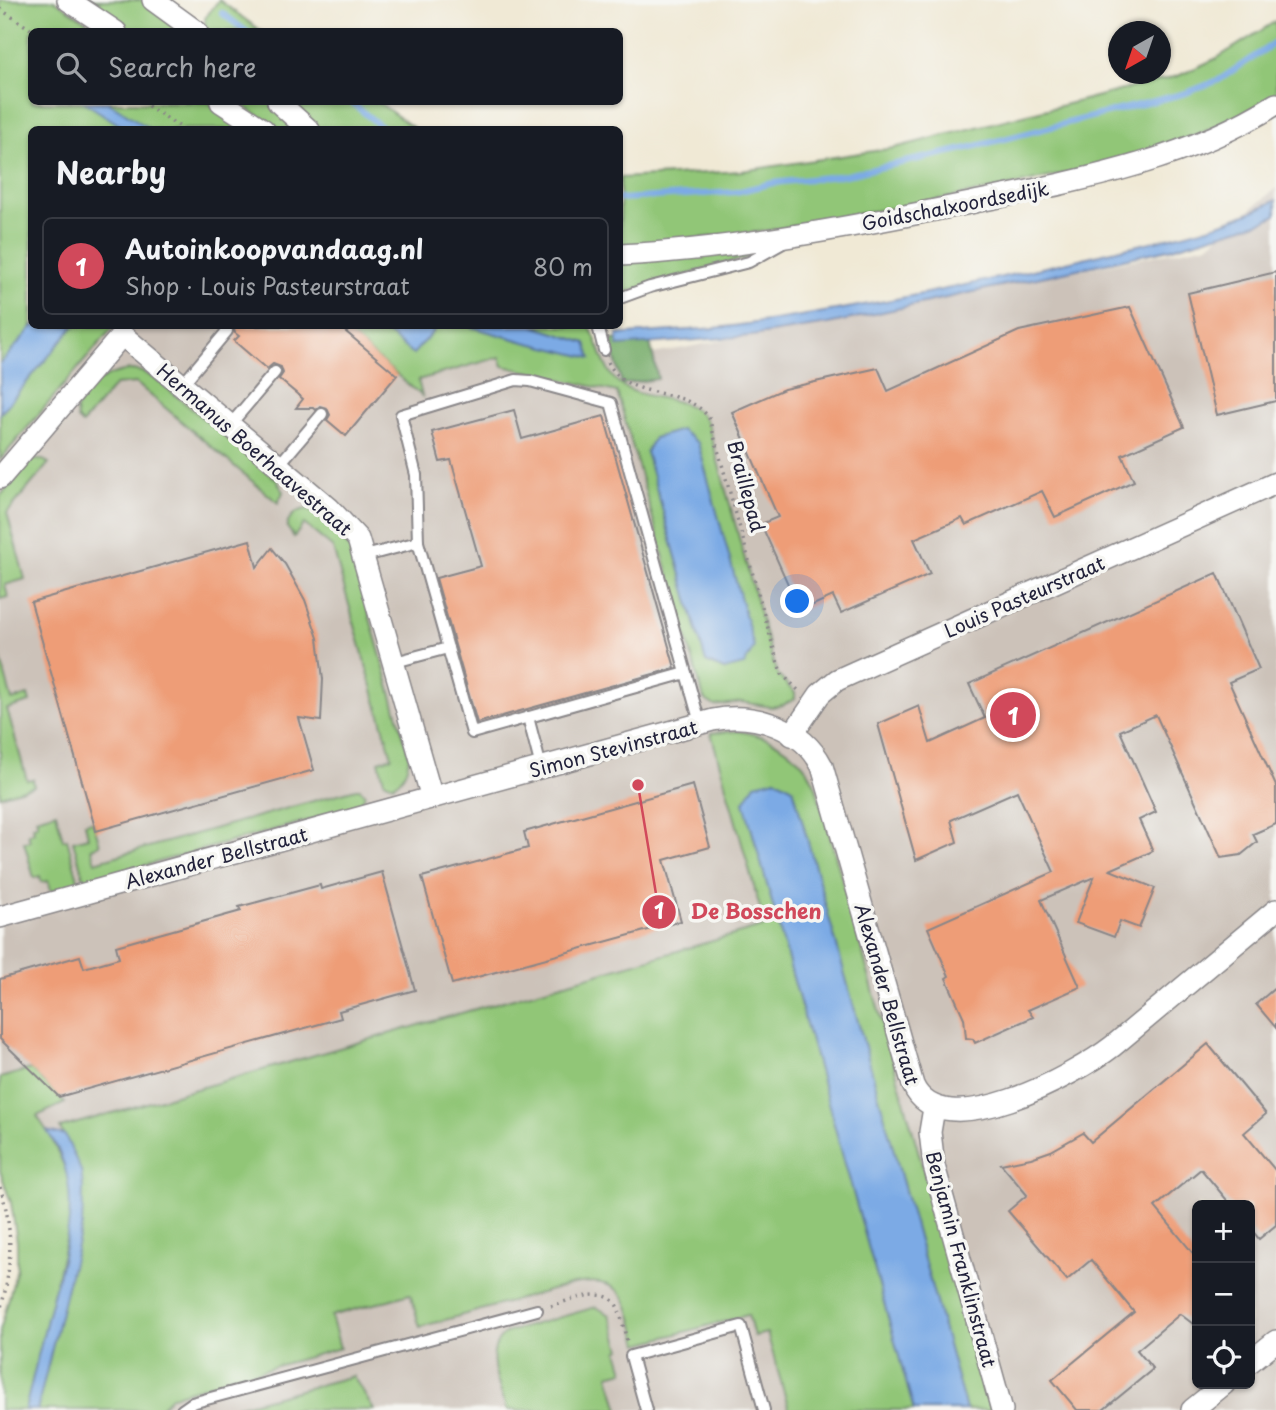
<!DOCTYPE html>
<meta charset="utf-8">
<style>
:root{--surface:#171b24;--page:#242831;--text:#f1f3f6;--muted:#9ea1a6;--line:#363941;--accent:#d1495b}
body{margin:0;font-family:"Playpen Sans",sans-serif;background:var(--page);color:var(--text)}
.controls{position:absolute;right:21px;bottom:21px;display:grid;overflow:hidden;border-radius:10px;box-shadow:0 2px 5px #0004}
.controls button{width:63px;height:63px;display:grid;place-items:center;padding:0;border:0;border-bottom:2px solid var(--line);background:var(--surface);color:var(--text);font:35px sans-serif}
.compass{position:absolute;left:1108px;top:21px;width:63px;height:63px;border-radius:50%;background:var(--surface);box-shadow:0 2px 5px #0004;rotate:220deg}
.you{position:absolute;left:798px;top:602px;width:24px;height:24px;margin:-18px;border:5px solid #fff;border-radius:50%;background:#1a73e8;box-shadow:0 0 0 10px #1a73e833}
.badge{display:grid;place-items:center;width:46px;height:46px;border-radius:50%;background:var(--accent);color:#fff;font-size:23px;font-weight:700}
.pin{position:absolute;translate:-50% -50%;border:4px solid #fff;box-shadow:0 2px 7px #0006}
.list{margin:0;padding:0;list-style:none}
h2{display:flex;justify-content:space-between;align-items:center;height:91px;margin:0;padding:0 28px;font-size:30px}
h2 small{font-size:23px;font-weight:400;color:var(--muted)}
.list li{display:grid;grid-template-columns:46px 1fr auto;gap:21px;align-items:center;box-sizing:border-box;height:98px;margin:0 14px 14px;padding:0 14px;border:2px solid var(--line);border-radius:10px}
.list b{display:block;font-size:26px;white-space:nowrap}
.list p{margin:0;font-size:23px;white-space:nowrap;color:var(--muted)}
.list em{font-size:23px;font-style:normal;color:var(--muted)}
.icon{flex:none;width:38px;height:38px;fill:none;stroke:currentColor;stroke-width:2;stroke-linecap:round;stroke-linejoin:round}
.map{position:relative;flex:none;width:1276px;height:1410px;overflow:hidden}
.search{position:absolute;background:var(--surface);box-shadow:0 2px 5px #0004;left:28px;top:28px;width:595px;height:77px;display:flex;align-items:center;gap:18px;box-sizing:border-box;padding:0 24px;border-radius:10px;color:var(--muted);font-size:26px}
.panel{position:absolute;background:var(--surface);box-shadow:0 2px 5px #0004;left:28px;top:126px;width:595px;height:203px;border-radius:10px}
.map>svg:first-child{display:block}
.industrial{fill:#ccc2b9;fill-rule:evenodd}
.green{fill:#91c677;stroke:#5a7459;stroke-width:2;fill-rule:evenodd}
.forest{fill:#74ab68;stroke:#4b6652;stroke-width:2}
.water{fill:#7baae5;stroke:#4e6690;stroke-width:2}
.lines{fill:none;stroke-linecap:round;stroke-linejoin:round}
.stream{stroke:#7baae5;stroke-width:6}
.building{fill:#ee9d77}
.service-casing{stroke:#898688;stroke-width:14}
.minor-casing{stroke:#898688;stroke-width:24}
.path{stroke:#898688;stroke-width:3.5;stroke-dasharray:2 5;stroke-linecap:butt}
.service{stroke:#fff;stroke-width:10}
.minor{stroke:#fff;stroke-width:21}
.labels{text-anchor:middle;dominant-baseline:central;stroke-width:7;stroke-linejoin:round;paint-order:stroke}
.street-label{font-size:19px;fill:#22223b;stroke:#f6f6f2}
.leader{fill:none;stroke:#d1495b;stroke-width:2.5}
.callout-dot{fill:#d1495b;stroke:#f6f6f2;stroke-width:2.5}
.mark-label{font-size:21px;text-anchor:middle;font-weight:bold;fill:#fff}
.callout-label{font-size:21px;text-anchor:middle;font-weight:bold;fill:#d1495b;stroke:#f6f6f2;stroke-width:7;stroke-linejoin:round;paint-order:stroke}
</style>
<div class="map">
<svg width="1276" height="1410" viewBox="0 0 1276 1410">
<rect width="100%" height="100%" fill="#f6f6f2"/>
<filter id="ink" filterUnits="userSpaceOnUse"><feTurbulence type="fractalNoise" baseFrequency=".0143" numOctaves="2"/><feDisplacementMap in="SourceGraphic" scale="14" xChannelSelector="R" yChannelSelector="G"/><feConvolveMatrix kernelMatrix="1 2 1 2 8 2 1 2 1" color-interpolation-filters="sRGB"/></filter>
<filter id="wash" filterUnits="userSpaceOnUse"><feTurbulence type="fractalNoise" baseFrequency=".00686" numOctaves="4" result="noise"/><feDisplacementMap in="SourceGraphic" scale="28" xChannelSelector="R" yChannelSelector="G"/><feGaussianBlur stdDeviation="1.57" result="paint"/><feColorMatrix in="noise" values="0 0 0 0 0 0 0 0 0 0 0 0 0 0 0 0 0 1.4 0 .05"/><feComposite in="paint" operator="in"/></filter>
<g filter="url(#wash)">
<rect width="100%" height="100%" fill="#f0e9d5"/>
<path class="industrial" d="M1276 188V1410H127L165 1301 0 1134V436L96 326H552L633 358 1208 245ZM1197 1205H1250V1384H1197Z"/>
<g class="green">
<polygon points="0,0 54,0 102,31 32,32 32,102 208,102 250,129 32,130 32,326 39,326 0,372"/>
<polygon points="85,0 143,0 189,31 132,31"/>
<polygon points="219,0 261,31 205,31 205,18"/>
<polygon points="1276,21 1276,94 1242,115 1186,140 1098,166 1006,187 766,231 620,247 620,178 742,171 894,148 1178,76 1217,58"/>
<polygon points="237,102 271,102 302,129 280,129"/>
<polygon points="284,102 378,102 415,129 315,129"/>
<polygon points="765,248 752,256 620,294 620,263"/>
<polygon points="74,326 114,326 0,460 0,414"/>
<path d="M339 326H378L413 354 438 326H468L525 342 586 343 533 326H589C601 344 601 369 620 384 645 404 692 391 708 425L772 658 778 675 795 693V699L783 705 771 707 742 702 715 706 704 699 617 392 503 366 500 357 418 380 422 396ZM681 430 724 670 706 662 646 452 654 438Z"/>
<path d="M132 370 142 372 156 379 277 480 283 492 278 503 136 383 115 385 82 424 77 419 76 410C85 386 107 372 132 370Z"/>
<polygon points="33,460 43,460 49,463 7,513 25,579 5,585 8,597 0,599 0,496"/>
<path d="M309 509 340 534 351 551 409 756C408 767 404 779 393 785L384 781 379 761 392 757 333 548 304 524 294 537 287 527C288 516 298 509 309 509Z"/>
<polygon points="0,656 12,700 28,695 30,702 7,709 27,780 33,779 34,786 0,796"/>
<path d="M738 731C772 736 803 753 816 787L991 1410H966L793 789 775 779 744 802 914 1410H789L767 1333 754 1336 748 1315 639 1344C628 1303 626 1274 573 1284L420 1327 410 1294 331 1316 340 1348 181 1393 171 1397 158 1410H37L82 1225 83 1188 81 1171 60 1128 765 926 711 733Z"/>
<polygon points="356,789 360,789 365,794 362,802 357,807 85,882 73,841 88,837 85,823 93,821 100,845 91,848 95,862"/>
<polygon points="56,812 63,840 67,839 79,883 51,891 48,881 41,882 40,876 34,878 24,842 30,841 28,834 34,832 33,826 38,824 36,818"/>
<polygon points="31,1069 65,1103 37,1116 51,1137 66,1170 70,1186 70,1223 25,1410 0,1410 0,1331 17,1268 17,1242 11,1203 0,1171 0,1078"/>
<path d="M596 1307 610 1315 621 1349 618 1351 624 1371 609 1375 619 1410H507C500 1387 480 1348 508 1332Z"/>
<polygon points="353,1376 374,1410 224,1410"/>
</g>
<polygon class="forest" points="649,337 658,379 622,384 610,340"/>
<g class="water">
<polygon points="84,102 108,102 150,129 126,129"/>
<path d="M1276 200V215L1264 221 1169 249 828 324 751 336 618 346 617 335C655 331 695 331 733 326 858 309 982 283 1104 253 1161 239 1224 228 1276 200Z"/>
<polygon points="33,326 74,326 0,414 0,364"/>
<polygon points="378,326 438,326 413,354"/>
<polygon points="468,326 533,326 586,343 591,358 525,342"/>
<polygon points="681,430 698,443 754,647 744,665 724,670 706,662 646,452 654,438"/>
<polygon points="776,779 793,788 966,1410 914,1410 744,802 755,784"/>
<path d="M47 1131 65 1135 81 1171 83 1188 82 1225 37 1410H25C33 1377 41 1344 49 1311 64 1251 88 1188 47 1131Z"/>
</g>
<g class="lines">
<g class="stream">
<polyline points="222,13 247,32"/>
<polyline points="351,102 385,130"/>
<polyline points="620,199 736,192 773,183 846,175 964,149 1186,93 1219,80 1276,42"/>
</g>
</g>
<g id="blocks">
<g class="building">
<polygon points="1276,272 1276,401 1217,415 1188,293"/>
<polygon points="1130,307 1184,427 1122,455 1134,481 1055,517 1042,491 966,525 962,518 914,539 930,574 841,613 833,596 800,611 761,524 778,517 732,412 784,389 878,368 888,391 1019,331"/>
<polygon points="233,326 339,326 397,375 346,436 327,420 330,415 327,408 320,406 315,410 313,408 296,408 303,399 279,379 283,373 281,367 273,364 267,369 263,366 234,341 239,336 235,333"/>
<polygon points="514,410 522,439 604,416 675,668 477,723 436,578 481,566 451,460 440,462 432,432"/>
<polygon points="250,540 257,567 272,548 285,564 305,600 318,638 323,679 321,721 299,718 314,770 96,831 31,602"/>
<polygon points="1217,573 1259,669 1229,682 1276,786 1276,824 1253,834 1257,842 1241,855 1221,858 1156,715 1120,731 1156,812 1139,820 1153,851 1110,870 1155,888 1139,928 1120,921 1114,937 1076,923 1094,877 1041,900 1080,987 1028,1010 1033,1017 975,1043 973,1039 966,1038 964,1018 946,978 949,976 928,928 1054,872 1017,791 951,820 957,842 916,860 878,724 919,706 930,743 985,718 969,684"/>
<polygon points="693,785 710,847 664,860 681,921 452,984 422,877 528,848 524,832"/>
<polygon points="382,872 415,990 339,1011 341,1018 59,1097 0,1039 0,979 80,956 84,968 119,958 116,946 241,911 239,907 320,885 321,889"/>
<polygon points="1276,987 1276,1028 1256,1004"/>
<polygon points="1208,1044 1266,1114 1244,1133 1276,1171 1276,1225 1259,1239 1250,1228 1250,1205 1231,1205 1201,1169 1155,1207 1197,1258 1197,1327 1180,1314 1137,1350 1153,1369 1103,1410 1077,1410 1052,1380 1134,1312 1091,1260 1067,1280 1008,1211 1027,1195 1001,1164 1031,1158 1051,1151 1083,1133 1091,1142"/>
</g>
</g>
</g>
<g filter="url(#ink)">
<use href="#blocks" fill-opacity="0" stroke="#898688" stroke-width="2"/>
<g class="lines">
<g class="service-casing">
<g id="service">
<polyline points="620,298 650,287 749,262 785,242"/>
<polyline points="598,326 604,350"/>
<polyline points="182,385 227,331"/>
<polyline points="230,425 275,372"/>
<polyline points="278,466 322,414"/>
<polyline points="418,542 416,475 401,415 516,380 530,381 611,403 686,673"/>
<polyline points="365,556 418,542 472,733 686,673 700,723"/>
<polyline points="395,662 448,648"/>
<polyline points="528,717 541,767"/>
<polyline points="182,1410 192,1403 537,1310"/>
<polyline points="646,1410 631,1356 741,1326 764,1410"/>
</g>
</g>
<g class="minor-casing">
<g id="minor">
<polyline points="68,0 116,32"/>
<polyline points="153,0 197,32"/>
<polyline points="221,102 264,130"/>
<polyline points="278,102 309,130"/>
<path d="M620 255C736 249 851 227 965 204 1071 182 1183 163 1276 104"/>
<polyline points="0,478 122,335 329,508 358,539 432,798"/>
<polyline points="792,735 820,694 837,680 1276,483"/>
<path d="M0 917 713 720C754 712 802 727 822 766L913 1085C941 1149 1077 1074 1113 1046L1276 910"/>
<polyline points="934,1108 930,1132 934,1166 1002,1410"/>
<polyline points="1250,1362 1276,1341"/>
<polyline points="1192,1410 1224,1384"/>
</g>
</g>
<g class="path">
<polyline points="0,9 35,32"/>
<polyline points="142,102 185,130"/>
<path d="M608 362C629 404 684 383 709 418L778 664 782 674 798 690"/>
<path d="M0 1187C14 1229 12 1270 0 1311"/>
<path d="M551 1306C569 1301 607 1283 618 1308 622 1318 624 1330 627 1341"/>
</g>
<use href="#service" class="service"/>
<use href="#minor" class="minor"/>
</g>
</g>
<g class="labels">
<g class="street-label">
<text transform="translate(955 205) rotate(-11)">Goidschalxoordsedijk</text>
<text transform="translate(255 449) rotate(41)">Hermanus Boerhaavestraat</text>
<text transform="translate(747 486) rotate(75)">Braillepad</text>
<text transform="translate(1024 596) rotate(-24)">Louis Pasteurstraat</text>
<text transform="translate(613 748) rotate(-15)">Simon Stevinstraat</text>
<text transform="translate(216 857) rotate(-15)">Alexander Bellstraat</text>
<text transform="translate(888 994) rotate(74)">Alexander Bellstraat</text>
<text transform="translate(962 1259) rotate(75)">Benjamin Franklinstraat</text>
</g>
</g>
<path class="leader" d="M638 785L659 912"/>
<g class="callout-dot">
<circle cx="638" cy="785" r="7"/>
<circle cx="659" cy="912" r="18"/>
</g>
<g class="mark-label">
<text x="659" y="919">1</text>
</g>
<g class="callout-label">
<text x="756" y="919">De Bosschen</text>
</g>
</svg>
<div class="controls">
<button>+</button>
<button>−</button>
<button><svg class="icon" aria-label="locate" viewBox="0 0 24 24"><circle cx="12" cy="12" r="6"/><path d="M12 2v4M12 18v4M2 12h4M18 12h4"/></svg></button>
</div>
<svg class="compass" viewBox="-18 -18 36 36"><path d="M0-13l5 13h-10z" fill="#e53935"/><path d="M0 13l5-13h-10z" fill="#9ea1a6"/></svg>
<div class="you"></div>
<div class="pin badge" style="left:1013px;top:715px">1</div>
<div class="search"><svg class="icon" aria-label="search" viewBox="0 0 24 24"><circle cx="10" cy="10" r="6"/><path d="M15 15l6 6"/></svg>Search here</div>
<section class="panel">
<h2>Nearby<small></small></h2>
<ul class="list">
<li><span class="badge">1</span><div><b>Autoinkoopvandaag.nl</b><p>Shop · Louis Pasteurstraat</p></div><em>80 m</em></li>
</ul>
</section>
</div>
